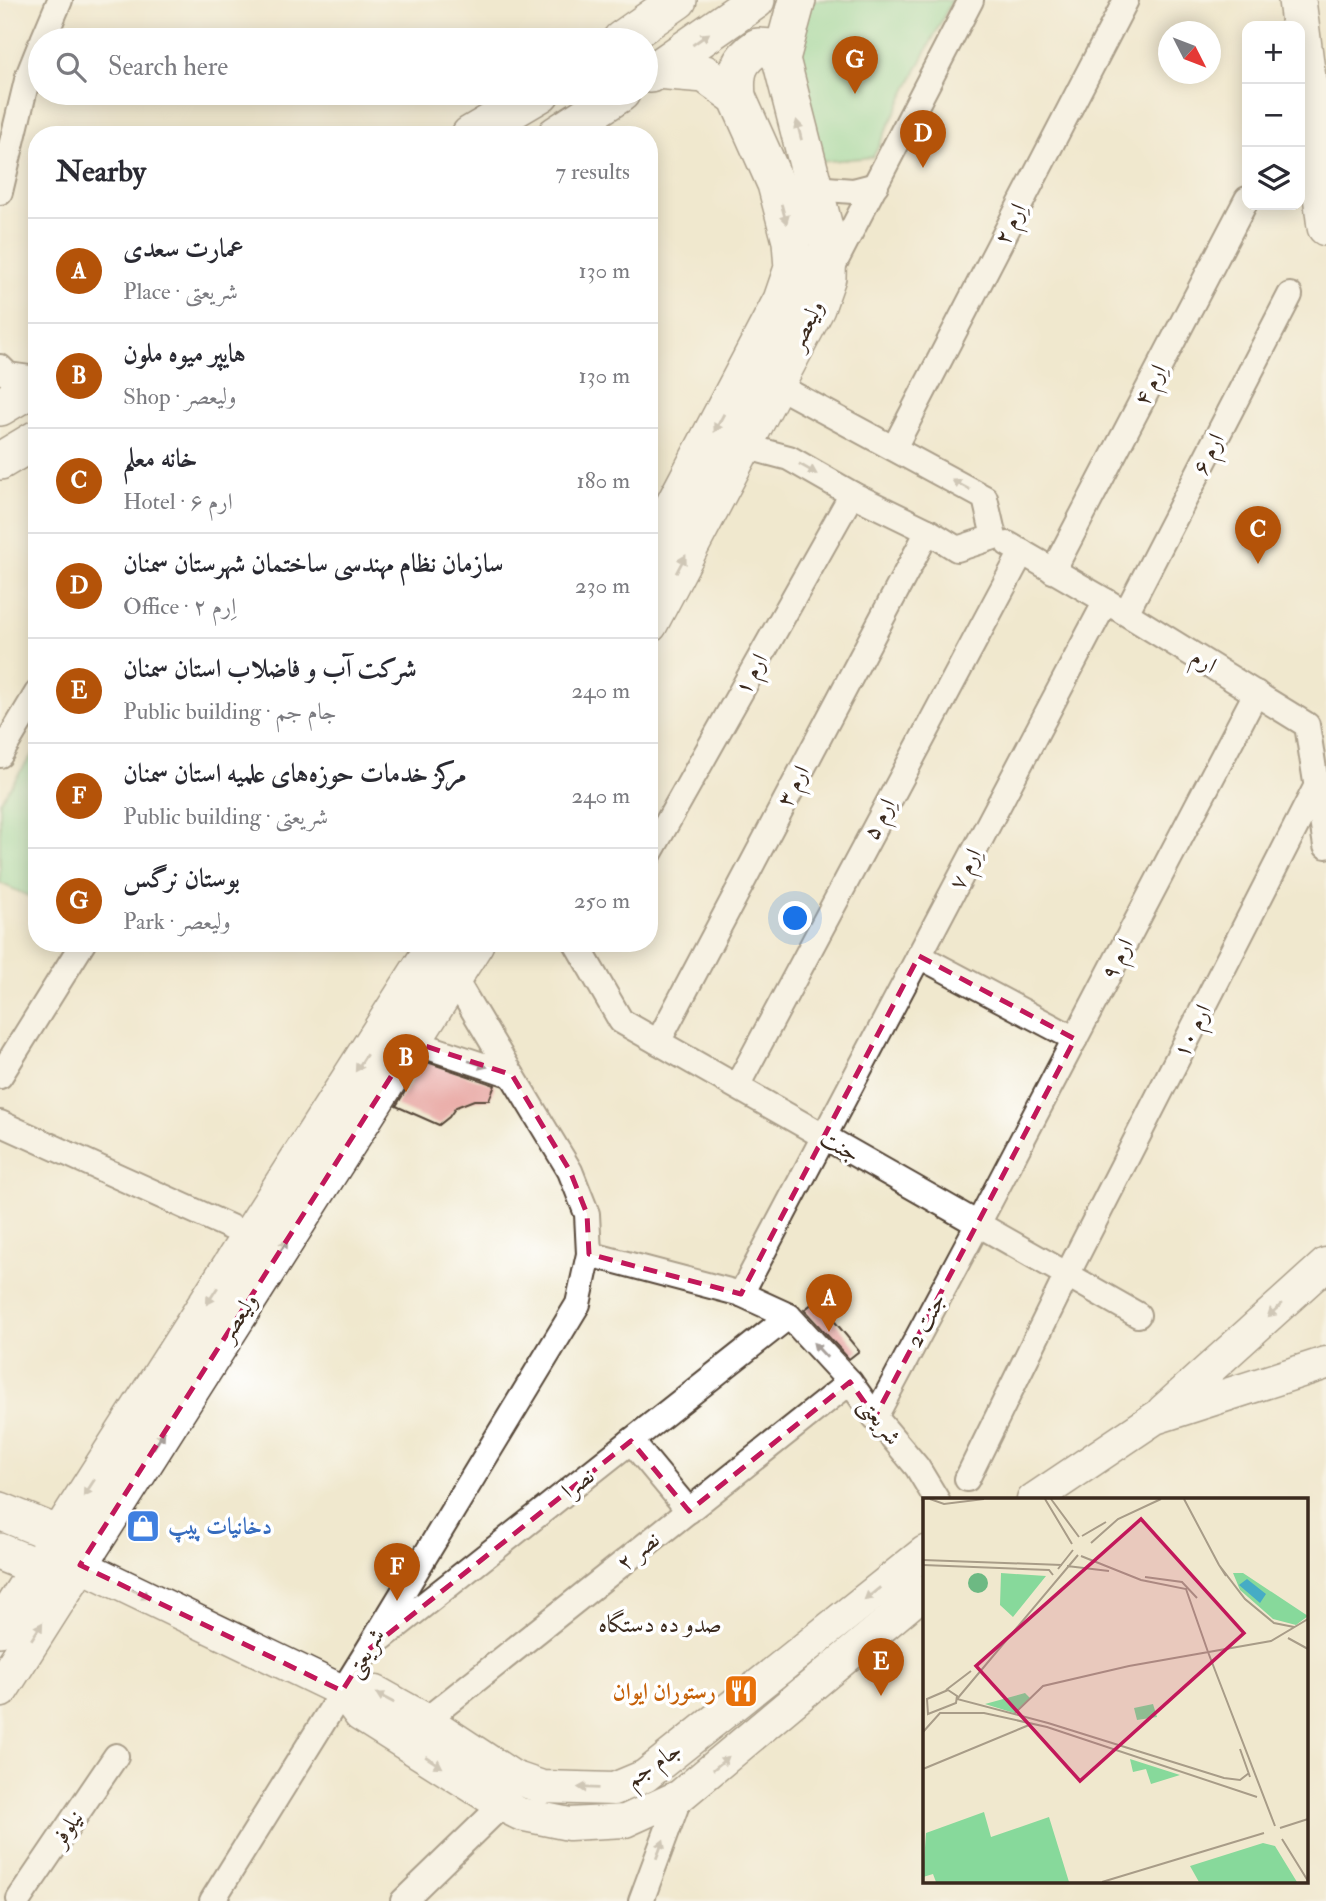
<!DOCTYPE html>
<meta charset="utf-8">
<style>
:root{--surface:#fff;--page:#f7f7f7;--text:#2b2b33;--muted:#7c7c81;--line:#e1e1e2;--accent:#b45309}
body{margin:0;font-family:"IM FELL Double Pica",Amiri,serif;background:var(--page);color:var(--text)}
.controls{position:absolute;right:21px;top:21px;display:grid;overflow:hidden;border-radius:14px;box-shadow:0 4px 18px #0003}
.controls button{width:63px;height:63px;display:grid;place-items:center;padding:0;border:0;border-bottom:2px solid var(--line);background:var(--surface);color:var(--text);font:35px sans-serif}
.compass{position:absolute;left:1158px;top:21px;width:63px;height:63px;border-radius:50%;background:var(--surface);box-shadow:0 4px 18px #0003;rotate:132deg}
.you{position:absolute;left:796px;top:919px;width:24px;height:24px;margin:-18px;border:5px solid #fff;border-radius:50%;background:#1a73e8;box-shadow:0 0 0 10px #1a73e833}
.badge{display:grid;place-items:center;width:46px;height:46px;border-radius:50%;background:var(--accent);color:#fff;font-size:23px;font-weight:700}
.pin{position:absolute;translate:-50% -58px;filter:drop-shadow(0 2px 4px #0008)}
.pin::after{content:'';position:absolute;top:37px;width:24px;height:21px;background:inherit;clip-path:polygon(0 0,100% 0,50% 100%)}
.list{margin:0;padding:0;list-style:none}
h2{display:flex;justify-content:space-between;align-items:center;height:91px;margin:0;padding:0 28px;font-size:30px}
h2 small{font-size:23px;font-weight:400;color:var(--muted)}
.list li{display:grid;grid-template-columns:46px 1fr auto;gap:21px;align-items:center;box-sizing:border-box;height:105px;padding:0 28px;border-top:2px solid var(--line)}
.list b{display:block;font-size:26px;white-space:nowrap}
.list p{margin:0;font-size:23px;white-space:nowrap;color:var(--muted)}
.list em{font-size:23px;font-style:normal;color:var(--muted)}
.icon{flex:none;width:38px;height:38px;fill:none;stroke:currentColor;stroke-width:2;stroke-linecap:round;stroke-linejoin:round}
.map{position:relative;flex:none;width:1326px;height:1901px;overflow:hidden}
.search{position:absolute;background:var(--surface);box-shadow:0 4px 18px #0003;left:28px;top:28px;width:630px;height:77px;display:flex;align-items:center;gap:18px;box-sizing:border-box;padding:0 24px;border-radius:38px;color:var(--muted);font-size:26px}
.panel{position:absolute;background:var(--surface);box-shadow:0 4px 18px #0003;left:28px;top:126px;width:630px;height:826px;border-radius:28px}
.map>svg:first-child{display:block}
.green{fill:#87d99b;stroke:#61825c;stroke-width:2}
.building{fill:#eaafaa}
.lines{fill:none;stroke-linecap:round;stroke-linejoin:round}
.minor-casing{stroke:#564638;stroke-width:28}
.tertiary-casing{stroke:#564638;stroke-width:35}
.secondary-casing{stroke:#564638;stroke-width:40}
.minor{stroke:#fff;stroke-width:24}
.tertiary{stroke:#fff;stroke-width:32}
.secondary{stroke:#fff;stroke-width:37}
.oneway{fill:#a79f9a}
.marked{fill:none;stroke:#c2185b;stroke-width:5;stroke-dasharray:14 9;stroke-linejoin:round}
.labels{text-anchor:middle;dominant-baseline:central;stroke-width:7;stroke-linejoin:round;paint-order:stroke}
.street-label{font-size:23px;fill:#3b2a1e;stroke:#fff}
.shop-label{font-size:23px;font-weight:bold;fill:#366cbe;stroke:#fff;text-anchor:start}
.food-label{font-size:23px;font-weight:bold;fill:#c56008;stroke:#fff;text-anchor:end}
.neighbourhood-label{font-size:24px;fill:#3b2a1e;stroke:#fff}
.inset-road{fill:none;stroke:#a89c88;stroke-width:2}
.view{fill:#c2185b;fill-opacity:0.15;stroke:#c2185b;stroke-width:3.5}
.inset-edge{fill:none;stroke:#3b2a1e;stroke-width:3.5}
</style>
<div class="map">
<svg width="1326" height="1901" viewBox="0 0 1326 1901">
<rect width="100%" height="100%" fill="#fff"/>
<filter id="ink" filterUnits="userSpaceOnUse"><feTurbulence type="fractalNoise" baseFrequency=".0143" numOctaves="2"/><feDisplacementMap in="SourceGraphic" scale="14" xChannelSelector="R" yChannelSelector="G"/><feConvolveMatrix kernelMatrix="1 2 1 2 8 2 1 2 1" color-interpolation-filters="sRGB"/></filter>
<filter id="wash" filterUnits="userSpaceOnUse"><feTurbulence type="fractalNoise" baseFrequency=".00686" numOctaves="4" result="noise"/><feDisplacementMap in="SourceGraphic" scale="28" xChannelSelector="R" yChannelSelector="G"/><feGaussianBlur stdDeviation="1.57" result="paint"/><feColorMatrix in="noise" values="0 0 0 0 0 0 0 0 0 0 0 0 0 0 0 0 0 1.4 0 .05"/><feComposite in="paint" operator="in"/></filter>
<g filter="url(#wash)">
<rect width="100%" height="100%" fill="#f0e8ce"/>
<g class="green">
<polygon points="805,0 952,0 873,157 819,162 794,30"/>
<polygon points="37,748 37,900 0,883 0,801"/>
</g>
<g id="blocks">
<g class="building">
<polygon points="424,1061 495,1085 489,1100 474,1100 456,1107 449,1117 439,1125 396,1106"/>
<polygon points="817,1300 859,1351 849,1359 804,1310"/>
</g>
</g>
</g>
<g filter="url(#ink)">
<use href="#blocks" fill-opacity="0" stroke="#564638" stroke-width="2"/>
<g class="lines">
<g class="minor-casing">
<g id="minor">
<polyline points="43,40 60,0"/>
<polyline points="814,188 853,191 876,185"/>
<polyline points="0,192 28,76 40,46"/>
<polyline points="831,270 971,0"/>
<polyline points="0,367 8,375 37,379"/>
<polyline points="744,446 789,458 852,494 928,531 957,549 994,537 985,498 776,385"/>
<polyline points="894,448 1126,0"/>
<polyline points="1008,544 1106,601 1307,725 1326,846"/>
<polyline points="1053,571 1247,199"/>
<polyline points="1126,613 1290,295"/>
<polyline points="0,755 37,693"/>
<polyline points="649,855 852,494"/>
<polyline points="576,943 621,1021 1138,1315"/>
<polyline points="919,956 1075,1039"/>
<polyline points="413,1042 512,1075 454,978"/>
<polyline points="658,1042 928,531"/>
<polyline points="0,1076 83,943"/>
<polyline points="737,1086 1022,552"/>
<polyline points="0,1123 250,1236"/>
<polyline points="589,1254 741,1294 789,1316 850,1382 875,1417 917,1467 937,1500"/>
<polyline points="741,1294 1106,601"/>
<polyline points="875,1417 978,1224 1256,693"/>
<polyline points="631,1441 689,1511"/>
<polyline points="967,1479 1067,1275 1316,787"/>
<polyline points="382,1638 789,1316"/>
<polyline points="426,1720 850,1382"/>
<polyline points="19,1899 116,1756"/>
<polyline points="212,1901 368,1650 578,1304 589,1254 587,1214 570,1171 512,1075"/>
<polyline points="403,1901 502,1805"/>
<polyline points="641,1901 680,1796"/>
</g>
</g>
<g class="tertiary-casing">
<g id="tertiary">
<polyline points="1163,1411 1326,1264"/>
<polyline points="1033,1500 1155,1418 1326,1363"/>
<polyline points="80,1565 342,1691 376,1692 426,1720 513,1777 542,1787 614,1789 645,1776 925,1552"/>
<polyline points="342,1691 360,1715 502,1805 520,1814 569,1824 625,1821 680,1796 925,1591"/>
</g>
</g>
<g class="secondary-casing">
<g id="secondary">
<polyline points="1297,0 1326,227"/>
<polyline points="621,40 678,0"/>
<polyline points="650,74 756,0"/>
<path d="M737 97C735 73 737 61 758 47L772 48 781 59"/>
<polyline points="470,135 541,93"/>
<polyline points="556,135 621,93"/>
<polyline points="0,407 37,385"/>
<polyline points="0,461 37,439"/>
<polyline points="649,553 782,300 793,268 791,241 776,184 737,97 705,74 656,70"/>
<polyline points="649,624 816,308 827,277 828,243 781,59 797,0"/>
<polyline points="0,1511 59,1535 73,1555"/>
<polyline points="0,1552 39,1568 62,1566"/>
<polyline points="0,1628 437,943"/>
<polyline points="0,1689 475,943"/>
</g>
</g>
<use href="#minor" class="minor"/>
<use href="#tertiary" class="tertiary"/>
<use href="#secondary" class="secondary"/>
</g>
<defs><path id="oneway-solid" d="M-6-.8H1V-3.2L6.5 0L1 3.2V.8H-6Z" transform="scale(1.75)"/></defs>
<g class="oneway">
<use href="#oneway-solid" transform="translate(701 39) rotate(-35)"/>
<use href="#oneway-solid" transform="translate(799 130) rotate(-104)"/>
<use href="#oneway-solid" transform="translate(784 214) rotate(75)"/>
<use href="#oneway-solid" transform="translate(719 423) rotate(118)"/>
<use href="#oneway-solid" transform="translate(808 469) rotate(30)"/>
<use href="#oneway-solid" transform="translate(961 485) rotate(-151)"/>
<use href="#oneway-solid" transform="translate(681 564) rotate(-62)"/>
<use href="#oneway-solid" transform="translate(361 1063) rotate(123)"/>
<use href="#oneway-solid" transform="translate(478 1064) rotate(18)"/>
<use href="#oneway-solid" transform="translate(282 1248) rotate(-57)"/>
<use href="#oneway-solid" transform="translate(212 1296) rotate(123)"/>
<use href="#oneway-solid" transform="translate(1275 1310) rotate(138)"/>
<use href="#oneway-solid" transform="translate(820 1350) rotate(-133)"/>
<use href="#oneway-solid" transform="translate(159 1440) rotate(-57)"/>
<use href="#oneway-solid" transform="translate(89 1488) rotate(123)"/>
<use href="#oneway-solid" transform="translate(141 1594) rotate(26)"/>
<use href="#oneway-solid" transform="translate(872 1594) rotate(141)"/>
<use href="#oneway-solid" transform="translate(37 1631) rotate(-57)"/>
<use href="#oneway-solid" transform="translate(385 1698) rotate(-152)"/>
<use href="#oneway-solid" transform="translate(434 1762) rotate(33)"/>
<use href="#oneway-solid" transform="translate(721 1763) rotate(-40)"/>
<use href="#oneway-solid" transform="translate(588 1788) rotate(-178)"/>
<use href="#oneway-solid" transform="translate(660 1849) rotate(-69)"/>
</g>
</g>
<path d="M0 0H1326V1901H0ZM919 956 1075 1039 875 1417 850 1382 689 1511 631 1441 368 1650 342 1691 80 1565 413 1042 512 1075 570 1171 587 1214 589 1254 741 1294Z" fill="#f0e8ce" fill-opacity=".55" fill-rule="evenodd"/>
<path class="marked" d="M919 956 1075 1039 875 1417 850 1382 689 1511 631 1441 368 1650 342 1691 80 1565 413 1042 512 1075 570 1171 587 1214 589 1254 741 1294Z"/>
<defs>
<g id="shop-square" transform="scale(1.75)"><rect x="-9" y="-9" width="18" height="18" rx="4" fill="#3f7fe0" stroke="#fff"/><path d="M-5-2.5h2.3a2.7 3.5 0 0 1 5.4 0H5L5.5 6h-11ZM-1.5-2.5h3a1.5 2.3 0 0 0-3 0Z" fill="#fff"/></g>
<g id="restaurant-square" transform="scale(1.75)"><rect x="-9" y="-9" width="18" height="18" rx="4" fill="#e8710a" stroke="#fff"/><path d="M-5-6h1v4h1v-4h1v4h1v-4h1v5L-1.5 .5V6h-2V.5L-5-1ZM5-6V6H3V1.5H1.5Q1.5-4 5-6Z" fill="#fff"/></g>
</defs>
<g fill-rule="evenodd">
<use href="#shop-square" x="143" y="1526"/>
<use href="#restaurant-square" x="741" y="1691"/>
</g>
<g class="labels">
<g class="street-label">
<text transform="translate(1010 224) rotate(-63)">اِرم ۲</text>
<text transform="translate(806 325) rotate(-64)">ولیعصر</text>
<text transform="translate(1150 385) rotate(-62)">اِرم ۴</text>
<text transform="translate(1208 454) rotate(-63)">ارم ۶</text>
<text transform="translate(1204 661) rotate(31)">ارم</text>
<text transform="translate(751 674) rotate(-61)">ارم ۱</text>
<text transform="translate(793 786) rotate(-62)">ارم ۳</text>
<text transform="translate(879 819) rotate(-62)">اِرم ۵</text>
<text transform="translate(965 869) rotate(-62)">اِرم ۷</text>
<text transform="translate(1117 959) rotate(-62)">ارم ۹</text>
<text transform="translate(1192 1031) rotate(-63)">ارم ۱۰</text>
<text transform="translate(840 1146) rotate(30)">جنت</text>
<text transform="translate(238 1317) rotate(-57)">ولیعصر</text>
<text transform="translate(926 1320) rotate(-62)">جنت 2</text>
<text transform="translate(880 1421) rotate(52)">شریعتی</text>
<text transform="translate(578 1483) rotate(-38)">نصرا</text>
<text transform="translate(638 1551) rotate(-39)">نصر ۲</text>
<text transform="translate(365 1653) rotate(-59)">شریعتی</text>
<text transform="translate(653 1764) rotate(-34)">جام جم</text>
<text transform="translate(67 1828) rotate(-56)">نیلوفر</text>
</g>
<g class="shop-label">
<text x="168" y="1526">دخانیات پیپ</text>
</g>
<g class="food-label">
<text x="716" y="1691">رستوران ایوان</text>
</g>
<g class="neighbourhood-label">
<text x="660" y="1624">صدو ده دستگاه</text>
</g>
</g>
<g transform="translate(923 1498)">
<rect width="385" height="385" fill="#f0e8ce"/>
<path d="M78 75 123 78 90 119 77 107ZM310 75H320L385 118 373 127 350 121 317 92ZM102 195 107 200 91 215 62 206ZM230 206 234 219 214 222 211 210ZM207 261 257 277 228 286 223 271 210 274ZM61 314 68 339 126 319 146 384H13L10 376 0 379 3 335ZM340 345 352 348 374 384H276L267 368Z" fill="#87d99b"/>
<path d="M45 85a10 10 0 1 1 20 0a10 10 0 1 1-20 0Z" fill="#6db983"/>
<path d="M324 81 343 96 337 105 316 87Z" fill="#46acc5"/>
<path class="inset-road" d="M7 1 21 6 61 1M122 1 149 46M128 1 156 39M261 1 296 67M159 38 183 24M168 45 195 21 238 1M155 57 34 201 125 225 301 280 317 282 326 275M158 58 218 82 263 91 285 154M0 62 139 67M0 67 126 72 130 77M144 68 186 73M135 71 150 52M303 78 296 67 322 101 351 125 371 129M222 79 259 84 274 100M365 140 385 151M285 154 352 328M23 192 48 173M25 192 34 198 33 205 5 216 4 201ZM91 216 120 188 206 168 348 143 385 121M0 234 17 215H61L124 229 334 299M317 251 327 279M0 271 106 227M357 330 385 321M359 341 385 383M179 384 341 335"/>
<path class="view" d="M218 21 321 135 157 283 53 168Z"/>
<rect width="385" height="385" class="inset-edge"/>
</g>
</svg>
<div class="controls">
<button>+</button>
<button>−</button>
<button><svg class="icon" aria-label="layers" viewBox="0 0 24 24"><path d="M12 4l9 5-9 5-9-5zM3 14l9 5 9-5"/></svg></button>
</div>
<svg class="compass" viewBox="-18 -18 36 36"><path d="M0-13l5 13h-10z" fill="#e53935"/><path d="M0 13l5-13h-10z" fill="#7c7c81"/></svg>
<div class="you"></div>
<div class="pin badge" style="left:829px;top:1332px">A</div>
<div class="pin badge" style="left:406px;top:1092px">B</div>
<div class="pin badge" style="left:1258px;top:564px">C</div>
<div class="pin badge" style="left:923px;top:168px">D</div>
<div class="pin badge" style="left:881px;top:1696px">E</div>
<div class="pin badge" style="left:397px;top:1601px">F</div>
<div class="pin badge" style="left:855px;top:94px">G</div>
<div class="search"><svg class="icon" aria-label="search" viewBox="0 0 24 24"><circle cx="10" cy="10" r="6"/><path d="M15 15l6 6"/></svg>Search here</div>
<section class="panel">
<h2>Nearby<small>7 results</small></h2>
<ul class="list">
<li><span class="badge">A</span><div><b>عمارت سعدی</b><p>Place · شریعتی</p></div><em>130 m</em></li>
<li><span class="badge">B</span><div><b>هایپر میوه ملون</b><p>Shop · ولیعصر</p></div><em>130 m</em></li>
<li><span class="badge">C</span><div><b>خانه معلم</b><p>Hotel · ارم ۶</p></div><em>180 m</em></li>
<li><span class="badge">D</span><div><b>سازمان نظام مهندسی ساختمان شهرستان سمنان</b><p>Office · اِرم ۲</p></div><em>230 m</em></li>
<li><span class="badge">E</span><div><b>شرکت آب و فاضلاب استان سمنان</b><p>Public building · جام جم</p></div><em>240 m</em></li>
<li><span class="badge">F</span><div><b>مرکز خدمات حوزه‌های علمیه استان سمنان</b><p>Public building · شریعتی</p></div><em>240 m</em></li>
<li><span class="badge">G</span><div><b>بوستان نرگس</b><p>Park · ولیعصر</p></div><em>250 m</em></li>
</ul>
</section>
</div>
